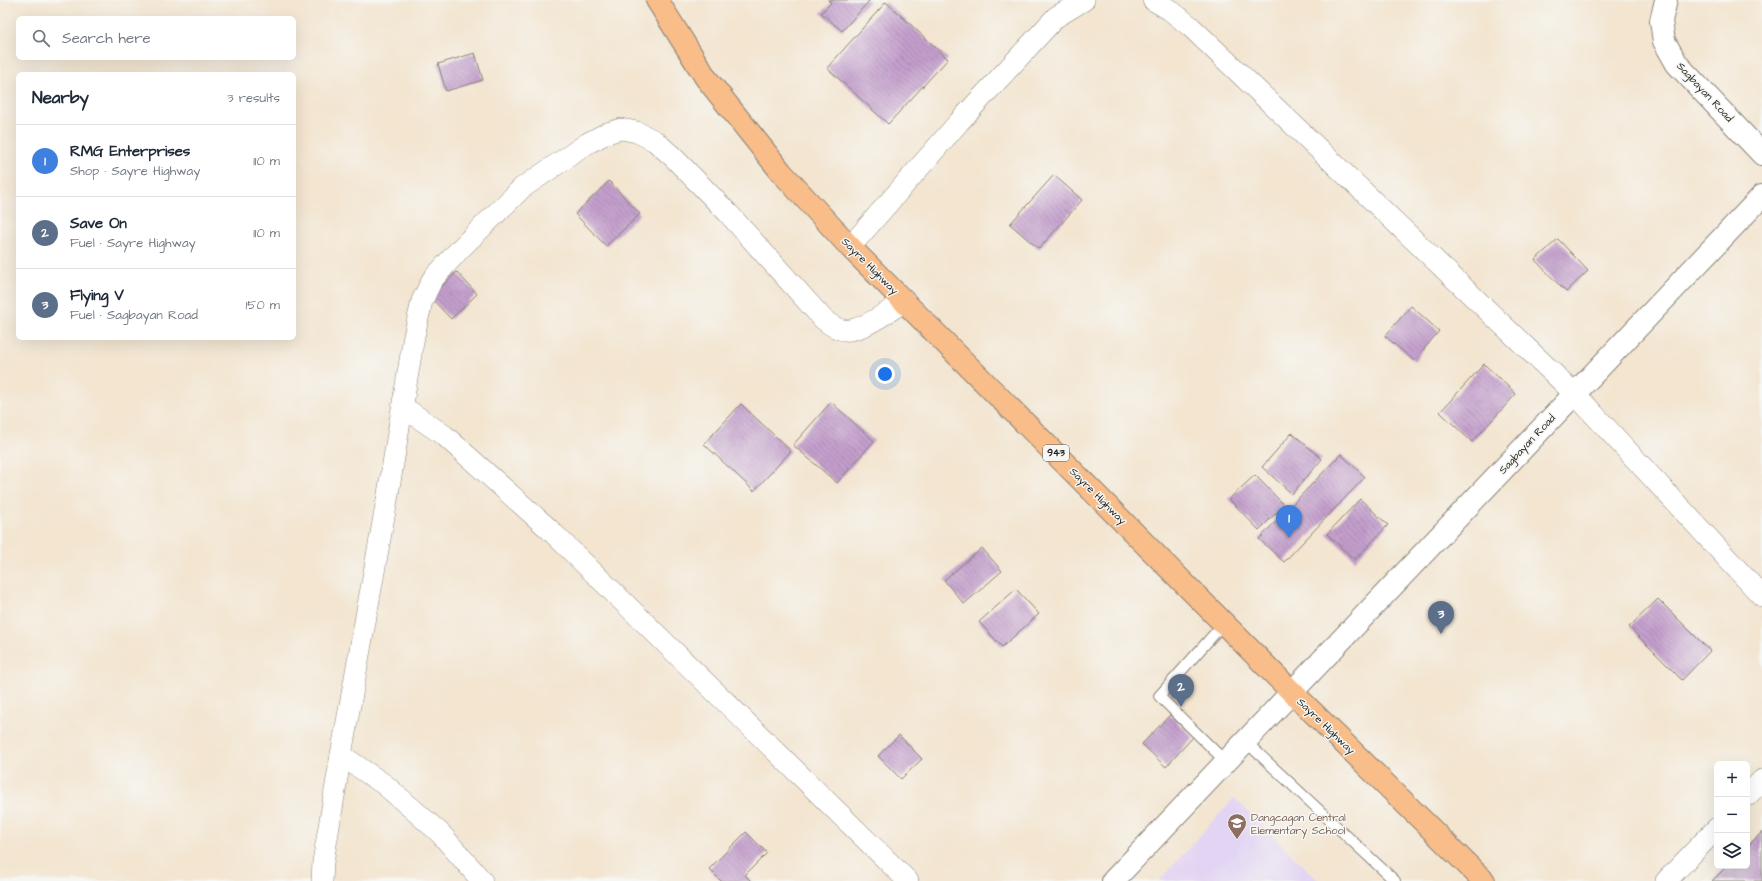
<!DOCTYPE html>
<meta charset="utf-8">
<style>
:root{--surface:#fff;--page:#f6f6f7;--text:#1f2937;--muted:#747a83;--line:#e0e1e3;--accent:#ea580c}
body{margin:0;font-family:"Architects Daughter",sans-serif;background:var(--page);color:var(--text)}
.controls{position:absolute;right:12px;bottom:12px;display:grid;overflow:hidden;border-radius:6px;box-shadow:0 4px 16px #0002}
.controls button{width:36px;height:36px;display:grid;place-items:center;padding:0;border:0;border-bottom:1px solid var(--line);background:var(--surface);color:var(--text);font:20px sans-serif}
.you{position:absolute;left:885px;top:374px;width:14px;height:14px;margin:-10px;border:3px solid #fff;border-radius:50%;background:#1a73e8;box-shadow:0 0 0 6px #1a73e833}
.badge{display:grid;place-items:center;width:26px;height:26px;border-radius:50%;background:var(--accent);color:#fff;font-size:13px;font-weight:700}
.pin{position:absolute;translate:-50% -33px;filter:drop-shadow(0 1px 2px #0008)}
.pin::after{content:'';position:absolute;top:21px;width:14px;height:12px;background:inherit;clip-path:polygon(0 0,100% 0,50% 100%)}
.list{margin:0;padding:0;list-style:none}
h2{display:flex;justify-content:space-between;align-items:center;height:52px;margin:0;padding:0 16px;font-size:17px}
h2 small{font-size:13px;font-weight:400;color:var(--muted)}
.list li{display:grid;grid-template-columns:26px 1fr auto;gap:12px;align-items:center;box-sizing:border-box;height:72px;padding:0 16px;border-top:1px solid var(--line)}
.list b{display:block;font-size:15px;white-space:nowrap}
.list p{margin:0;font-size:13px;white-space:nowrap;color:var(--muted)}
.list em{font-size:13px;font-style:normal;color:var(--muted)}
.icon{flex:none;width:22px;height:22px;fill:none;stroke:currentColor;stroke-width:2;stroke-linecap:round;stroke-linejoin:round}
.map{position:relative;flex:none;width:1762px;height:881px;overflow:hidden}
.search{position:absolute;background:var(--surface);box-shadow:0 4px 16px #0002;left:16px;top:16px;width:280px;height:44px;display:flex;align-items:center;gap:10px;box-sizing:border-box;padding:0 14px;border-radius:6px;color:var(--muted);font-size:15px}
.panel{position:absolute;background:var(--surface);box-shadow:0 4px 16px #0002;left:16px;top:72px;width:280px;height:268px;border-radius:6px}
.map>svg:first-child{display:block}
.built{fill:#e2d4f3}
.building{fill:url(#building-back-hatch)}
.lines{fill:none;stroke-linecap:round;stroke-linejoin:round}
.service-casing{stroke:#888076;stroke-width:12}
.minor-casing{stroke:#888076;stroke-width:22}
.tertiary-casing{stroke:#888076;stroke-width:24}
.trunk-casing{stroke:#888076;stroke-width:24}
.service{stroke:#fff;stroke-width:10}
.minor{stroke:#fff;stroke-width:21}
.tertiary{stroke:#fff;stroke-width:22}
.trunk{stroke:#f8bd89;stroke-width:22}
.labels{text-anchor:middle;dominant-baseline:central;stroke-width:3;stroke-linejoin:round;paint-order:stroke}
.shield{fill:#f6f6f2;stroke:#5d5d5c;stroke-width:1}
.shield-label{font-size:10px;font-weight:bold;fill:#1c1c1c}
.street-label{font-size:11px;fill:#1c1c1c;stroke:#f6f6f2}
.education-label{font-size:11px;fill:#785e54;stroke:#f6f6f2;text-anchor:start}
</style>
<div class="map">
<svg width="1762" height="881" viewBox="0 0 1762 881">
<defs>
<pattern id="building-back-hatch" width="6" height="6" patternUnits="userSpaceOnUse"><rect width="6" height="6" fill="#c39ecc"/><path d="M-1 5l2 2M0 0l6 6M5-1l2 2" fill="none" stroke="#9e80a5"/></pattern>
</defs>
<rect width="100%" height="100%" fill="#f6f6f2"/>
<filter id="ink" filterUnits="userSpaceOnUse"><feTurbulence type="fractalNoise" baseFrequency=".025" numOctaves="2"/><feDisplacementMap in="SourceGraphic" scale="8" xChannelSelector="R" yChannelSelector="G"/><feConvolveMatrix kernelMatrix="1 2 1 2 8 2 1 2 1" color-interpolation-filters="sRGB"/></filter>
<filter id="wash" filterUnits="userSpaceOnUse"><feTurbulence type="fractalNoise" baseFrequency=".012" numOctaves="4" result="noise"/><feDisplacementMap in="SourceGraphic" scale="16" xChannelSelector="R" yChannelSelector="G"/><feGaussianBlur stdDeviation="0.9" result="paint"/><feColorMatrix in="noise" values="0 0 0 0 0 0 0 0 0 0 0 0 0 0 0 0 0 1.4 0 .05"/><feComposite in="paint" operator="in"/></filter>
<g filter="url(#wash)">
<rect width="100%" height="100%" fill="#f3e5d0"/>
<polygon class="built" points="1234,798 1319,881 1159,881"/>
<g id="blocks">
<g class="building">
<polygon points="828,0 870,0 842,31 821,13 831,3"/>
<polygon points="886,2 948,59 888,124 827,68"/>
<polygon points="475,53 483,80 446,91 438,64"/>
<polygon points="1054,175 1082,200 1039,249 1010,224"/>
<polygon points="609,181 640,214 606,246 575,214"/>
<polygon points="1558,239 1588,271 1566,292 1535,260"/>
<polygon points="457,272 477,294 451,319 430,297"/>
<polygon points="1411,306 1439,331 1414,361 1385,336"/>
<polygon points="1484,364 1516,394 1472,442 1440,412"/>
<polygon points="831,402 874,441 837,483 793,445"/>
<polygon points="741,404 791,451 754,491 704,444"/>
<polygon points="1292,433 1322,459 1292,494 1262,467"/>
<polygon points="1341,454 1365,477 1284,562 1259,539"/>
<polygon points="1255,475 1284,505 1259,530 1229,499"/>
<polygon points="1360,499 1388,525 1355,560 1327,534"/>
<polygon points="982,548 1002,571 964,604 944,580"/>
<polygon points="1016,589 1039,614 1002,647 979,622"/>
<polygon points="1658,599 1710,651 1682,680 1629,627"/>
<polygon points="1170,715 1193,737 1166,767 1142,744"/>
<polygon points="899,735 922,759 901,779 878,756"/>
<polygon points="746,832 767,853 745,875 751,881 721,881 709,869"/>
<polygon points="1762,832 1762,881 1712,881 1727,866 1747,866 1747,847"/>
</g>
</g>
</g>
<g filter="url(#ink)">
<use href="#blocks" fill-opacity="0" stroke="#888076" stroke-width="1"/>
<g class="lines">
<g class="service-casing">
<g id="service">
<polyline points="1224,623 1159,696 1226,762"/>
<polyline points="1245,741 1395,881"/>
</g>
</g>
<g class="minor-casing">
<g id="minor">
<polyline points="1153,0 1170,10 1191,27 1575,394 1762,596"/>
<polyline points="850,247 959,122 1056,17 1084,0"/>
<polyline points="403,407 445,436 549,529 908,881"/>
<polyline points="341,755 385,785 440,833 482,881"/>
<polyline points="1747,796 1762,780"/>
<path d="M322 881 323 862 341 755 387 500 414 336 422 301 432 280 460 249 522 188 588 143 607 133 621 129 637 132 655 141 673 157 728 213 823 319C830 325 840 332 850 330 867 328 890 310 905 301"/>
<polyline points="1666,881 1717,828"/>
</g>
</g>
<g class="tertiary-casing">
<g id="tertiary">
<polyline points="1666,0 1661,21 1664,41 1677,64 1762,154"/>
<polyline points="1113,881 1762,196"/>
</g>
</g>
<g class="trunk-casing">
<polyline id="trunk" points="657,0 706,78 782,173 850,247 1292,692 1484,881"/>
</g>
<use href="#service" class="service"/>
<use href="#minor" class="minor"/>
<use href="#tertiary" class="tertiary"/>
<use href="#trunk" class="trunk"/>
</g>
</g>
<defs>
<g id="school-pin" transform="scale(1)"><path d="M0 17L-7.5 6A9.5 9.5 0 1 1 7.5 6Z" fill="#8d6e63" stroke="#f6f6f2"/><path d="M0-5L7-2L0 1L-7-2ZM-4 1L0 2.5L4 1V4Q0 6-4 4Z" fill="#fff"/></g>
</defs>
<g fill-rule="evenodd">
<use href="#school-pin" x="1237" y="823"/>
</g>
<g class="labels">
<rect class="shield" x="1043" y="445" width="26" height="16" rx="3"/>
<g class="shield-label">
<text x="1056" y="453">943</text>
</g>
<g class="street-label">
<text transform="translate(1705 92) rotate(47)">Sagbayan Road</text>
<text transform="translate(870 266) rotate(45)">Sayre Highway</text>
<text transform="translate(1527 444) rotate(-47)">Sagbayan Road</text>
<text transform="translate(1098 496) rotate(45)">Sayre Highway</text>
<text transform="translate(1326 726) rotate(44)">Sayre Highway</text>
</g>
<g class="education-label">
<text x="1251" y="817">Dangcagan Central<tspan x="1251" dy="13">Elementary School</tspan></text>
</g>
</g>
</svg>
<div class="controls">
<button>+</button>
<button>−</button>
<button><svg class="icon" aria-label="layers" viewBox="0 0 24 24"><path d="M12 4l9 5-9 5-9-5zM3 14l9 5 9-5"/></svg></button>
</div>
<div class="you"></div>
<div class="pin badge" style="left:1289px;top:538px;background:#3f7fe0">1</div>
<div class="pin badge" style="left:1181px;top:707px;background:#5c6f8a">2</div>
<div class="pin badge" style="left:1441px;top:634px;background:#5c6f8a">3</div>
<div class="search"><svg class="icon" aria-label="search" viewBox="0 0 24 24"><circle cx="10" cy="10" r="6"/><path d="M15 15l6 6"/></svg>Search here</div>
<section class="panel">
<h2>Nearby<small>3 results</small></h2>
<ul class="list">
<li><span class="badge" style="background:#3f7fe0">1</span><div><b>RMG Enterprises</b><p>Shop · Sayre Highway</p></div><em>110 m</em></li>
<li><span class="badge" style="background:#5c6f8a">2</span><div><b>Save On</b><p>Fuel · Sayre Highway</p></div><em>110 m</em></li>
<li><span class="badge" style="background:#5c6f8a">3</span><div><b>Flying V</b><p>Fuel · Sagbayan Road</p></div><em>150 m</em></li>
</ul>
</section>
</div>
